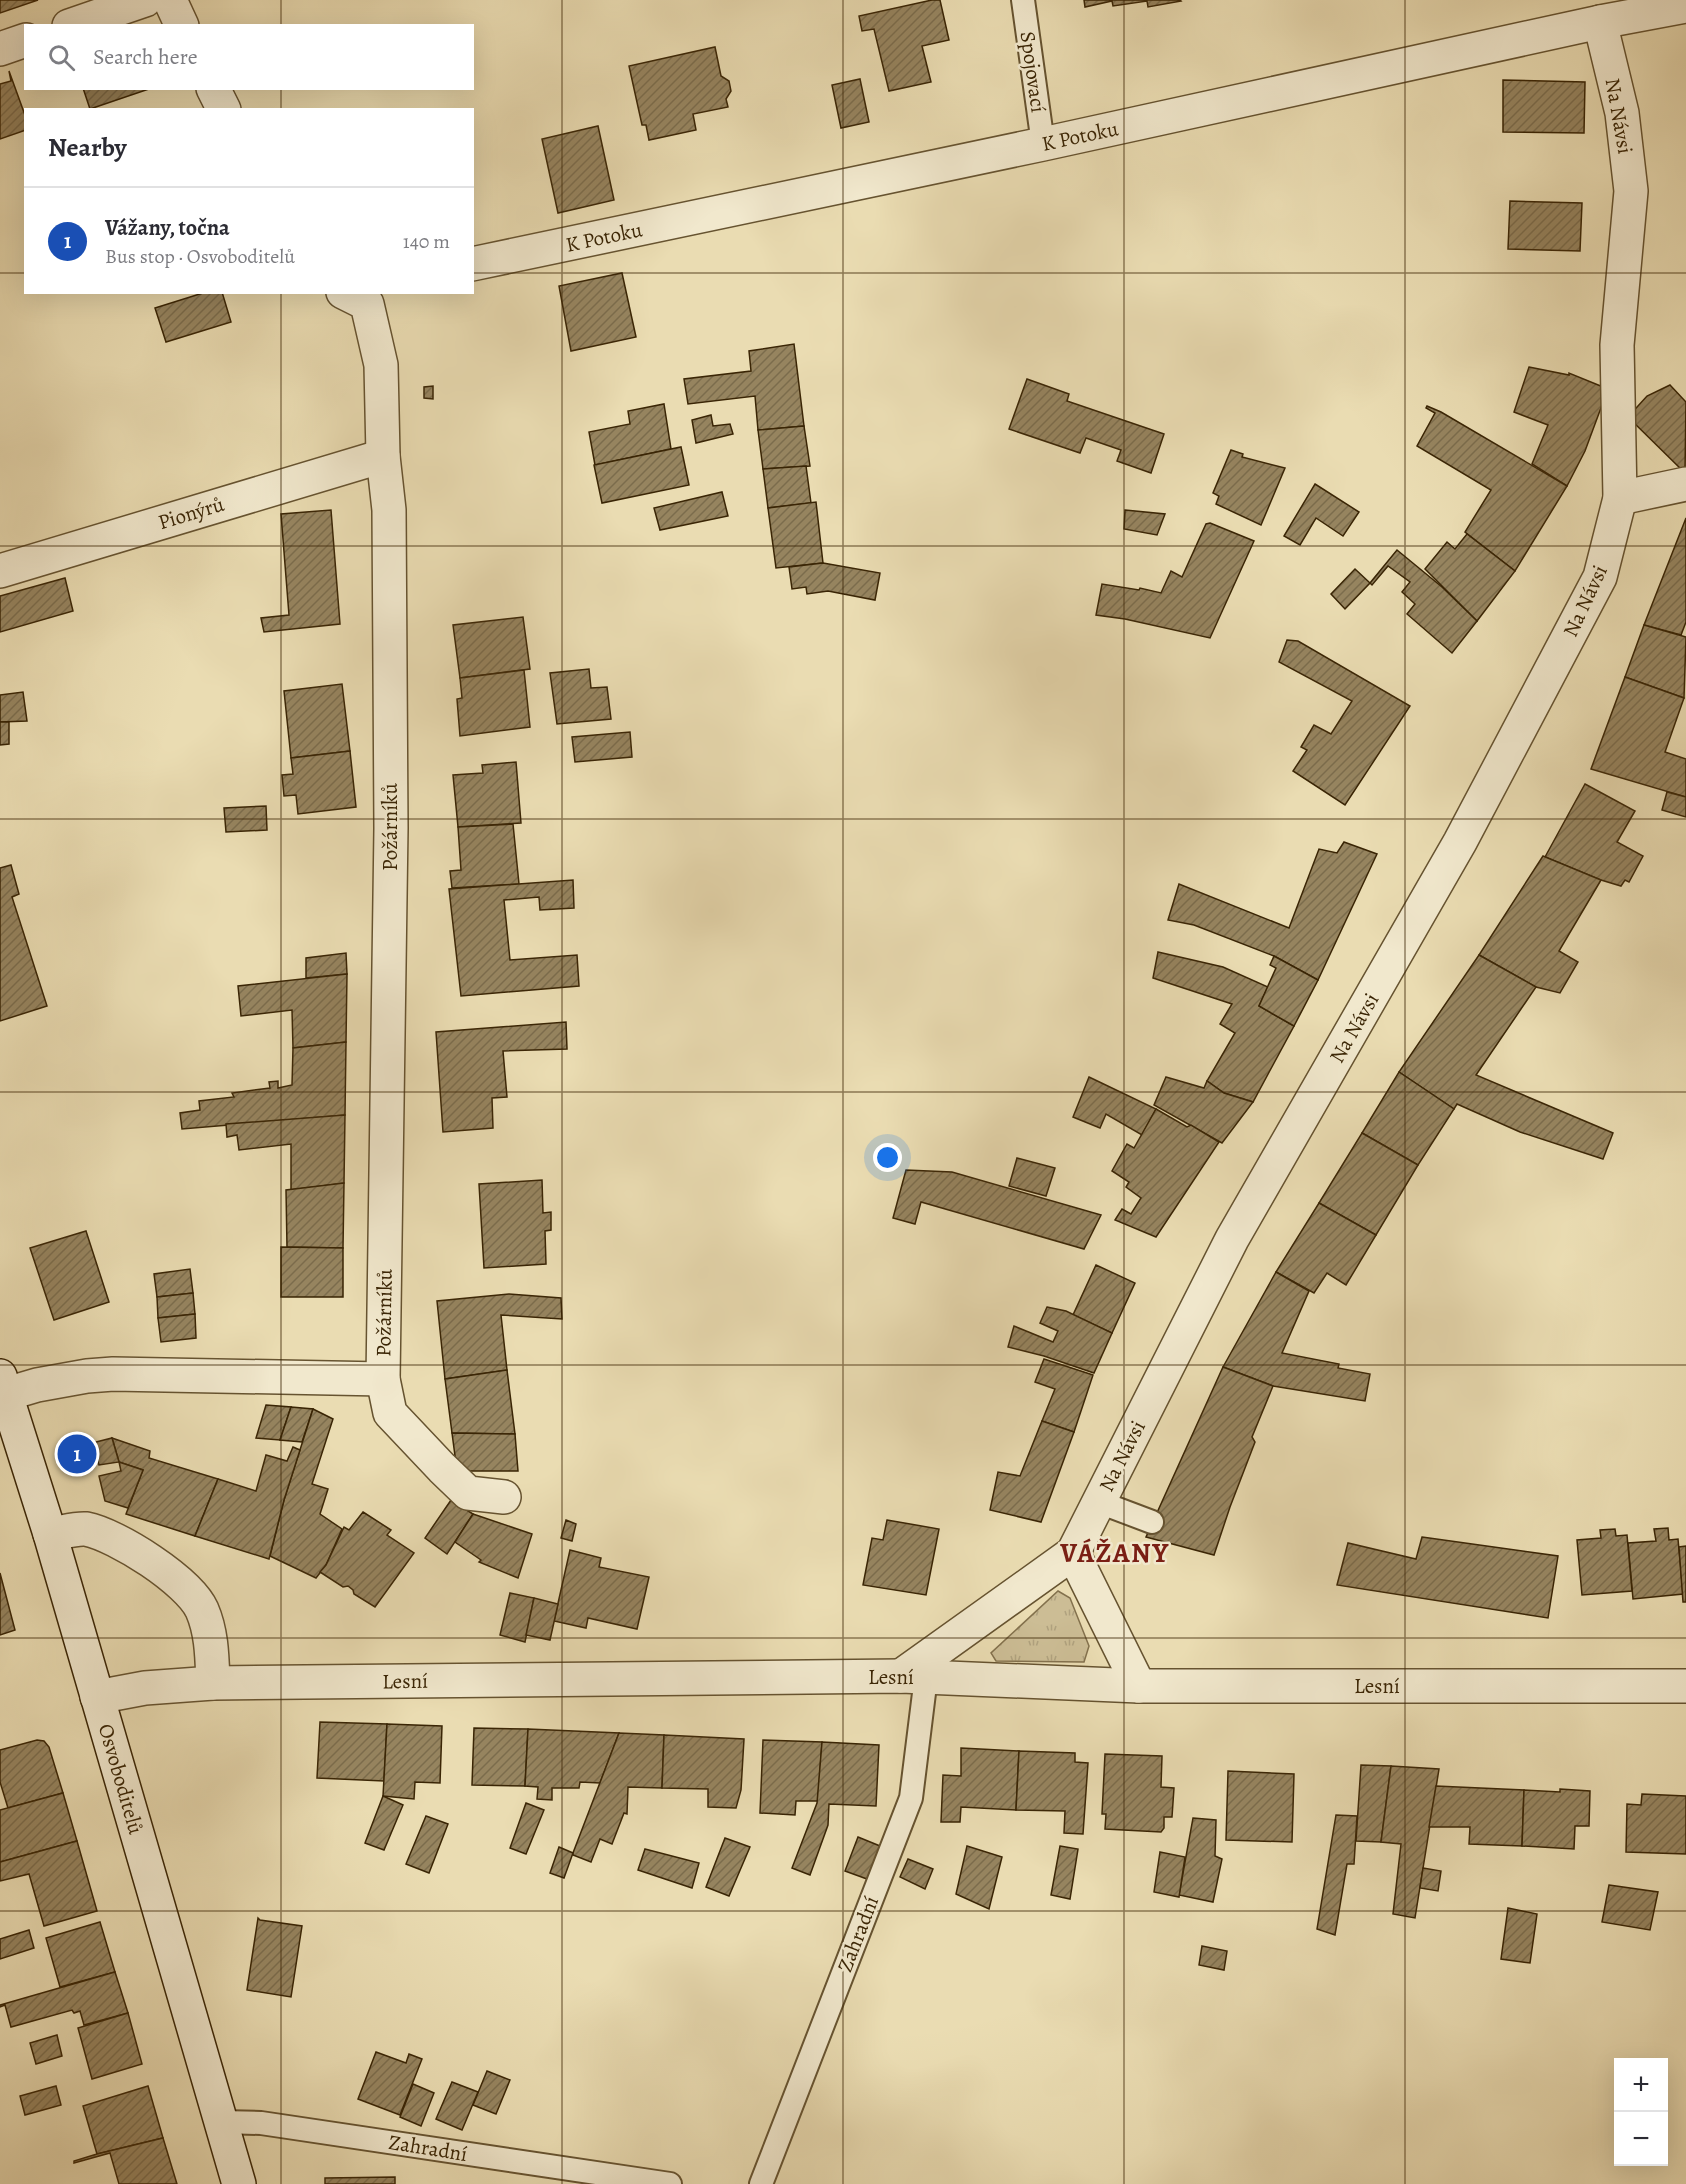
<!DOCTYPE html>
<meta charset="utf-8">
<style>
:root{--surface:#fff;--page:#f7f7f7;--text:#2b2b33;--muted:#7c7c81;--line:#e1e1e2;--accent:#db2777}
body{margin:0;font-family:Alegreya,serif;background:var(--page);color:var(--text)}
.controls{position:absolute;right:18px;bottom:18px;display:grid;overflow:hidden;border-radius:0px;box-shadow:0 6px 24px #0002}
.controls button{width:54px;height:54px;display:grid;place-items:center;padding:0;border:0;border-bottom:2px solid var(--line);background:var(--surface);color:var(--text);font:30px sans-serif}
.you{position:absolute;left:888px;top:1158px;width:21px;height:21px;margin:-15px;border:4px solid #fff;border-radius:50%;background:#1a73e8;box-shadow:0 0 0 9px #1a73e833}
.badge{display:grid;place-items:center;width:39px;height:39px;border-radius:50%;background:var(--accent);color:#fff;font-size:20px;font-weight:700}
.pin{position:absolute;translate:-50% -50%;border:3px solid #fff;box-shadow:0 2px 6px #0006}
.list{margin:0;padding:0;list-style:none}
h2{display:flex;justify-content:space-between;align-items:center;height:78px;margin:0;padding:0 24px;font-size:26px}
h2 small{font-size:20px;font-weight:400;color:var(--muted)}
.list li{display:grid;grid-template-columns:39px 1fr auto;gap:18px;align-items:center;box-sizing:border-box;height:108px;padding:0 24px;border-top:2px solid var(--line)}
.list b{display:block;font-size:22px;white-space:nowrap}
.list p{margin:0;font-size:20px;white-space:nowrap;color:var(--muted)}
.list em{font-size:20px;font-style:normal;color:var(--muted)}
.icon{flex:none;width:33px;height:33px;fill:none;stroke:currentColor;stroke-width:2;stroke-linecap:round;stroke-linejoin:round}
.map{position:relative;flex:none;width:1686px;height:2184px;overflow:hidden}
.search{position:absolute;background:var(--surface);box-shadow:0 6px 24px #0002;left:24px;top:24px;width:450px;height:66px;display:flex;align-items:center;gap:15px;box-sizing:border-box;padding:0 21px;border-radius:0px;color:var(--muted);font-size:22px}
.panel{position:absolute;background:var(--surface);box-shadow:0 6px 24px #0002;left:24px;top:108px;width:450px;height:186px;border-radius:0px}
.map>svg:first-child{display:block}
.grass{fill:url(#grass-tufts);stroke:#83714d;stroke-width:1.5}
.building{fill:url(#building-hatch);stroke:#3a2505;stroke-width:1.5}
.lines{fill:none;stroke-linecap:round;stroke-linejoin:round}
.service-casing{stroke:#665330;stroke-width:26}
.minor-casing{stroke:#665330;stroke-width:36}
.tertiary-casing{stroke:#665330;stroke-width:36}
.secondary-casing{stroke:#3a2505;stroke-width:36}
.service{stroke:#f1e8cd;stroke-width:22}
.minor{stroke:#f1e8cd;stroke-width:33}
.tertiary{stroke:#f1e8cd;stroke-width:33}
.secondary{stroke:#f1e8cd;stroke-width:33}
.grid{fill:none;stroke:#3a2505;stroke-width:1.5;stroke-opacity:0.55}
.labels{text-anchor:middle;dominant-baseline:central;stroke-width:5;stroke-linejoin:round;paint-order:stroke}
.street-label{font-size:21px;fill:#3a2505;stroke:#f1e8cd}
.district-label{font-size:27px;font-weight:bold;letter-spacing:1.5px;fill:#7a1f14;stroke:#f1e8cd}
</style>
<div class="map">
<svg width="1686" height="2184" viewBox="0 0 1686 2184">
<defs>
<pattern id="grass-tufts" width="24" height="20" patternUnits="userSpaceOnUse" patternTransform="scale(1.5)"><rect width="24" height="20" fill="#ccbd95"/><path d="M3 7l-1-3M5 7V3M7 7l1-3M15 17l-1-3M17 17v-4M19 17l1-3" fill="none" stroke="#b0a27f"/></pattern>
<pattern id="building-hatch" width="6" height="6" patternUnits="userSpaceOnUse" patternTransform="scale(1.5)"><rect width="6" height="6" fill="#96845f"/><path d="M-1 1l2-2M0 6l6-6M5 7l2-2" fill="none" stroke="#7b6c4c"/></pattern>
</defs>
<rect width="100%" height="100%" fill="#eadcb2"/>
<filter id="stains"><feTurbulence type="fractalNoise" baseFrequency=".00333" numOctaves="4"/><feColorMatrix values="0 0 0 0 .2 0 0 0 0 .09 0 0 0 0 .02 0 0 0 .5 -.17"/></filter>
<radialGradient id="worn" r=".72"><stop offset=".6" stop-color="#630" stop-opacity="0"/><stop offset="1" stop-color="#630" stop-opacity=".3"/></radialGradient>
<polygon class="grass" points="1058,1591 1070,1598 1089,1646 1084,1662 996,1661 991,1653"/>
<g class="building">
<polygon points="0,0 38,0 0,13"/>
<polygon points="932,0 940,0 949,40 922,46 931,82 889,91 874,29 862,31 859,16"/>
<polygon points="1084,0 1180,0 1181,1 1148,7 1147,1 1113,6 1112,1 1085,7"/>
<polygon points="715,47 721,76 729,81 731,91 726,99 728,107 693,114 696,130 649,140 646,125 642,125 629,66"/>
<polygon points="9,71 26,118 26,130 0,139 0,84 11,81"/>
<polygon points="860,79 869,122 841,128 832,85"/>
<polygon points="1503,80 1585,82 1584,133 1503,132"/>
<polygon points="83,88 149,88 149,89 90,109"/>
<polygon points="598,126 614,200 558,213 542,139"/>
<polygon points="1510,201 1582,203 1580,251 1508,249"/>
<polygon points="622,273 636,337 571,351 559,286"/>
<polygon points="206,292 222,292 231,322 166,342 155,308"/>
<polygon points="794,344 804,426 758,430 755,396 688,404 684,379 751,371 749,351"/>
<polygon points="1529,367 1569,375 1569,373 1608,389 1585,451 1567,486 1532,464 1548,425 1514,412"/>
<polygon points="1027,379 1069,394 1067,401 1164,434 1151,473 1117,461 1121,450 1086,438 1080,453 1009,429"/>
<polygon points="1670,385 1686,402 1685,473 1628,417 1647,396"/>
<polygon points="433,386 433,399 424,398 424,387"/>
<polygon points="664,404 671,449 595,465 589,432 630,424 628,411"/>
<polygon points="1427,406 1441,412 1567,486 1515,571 1465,532 1491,490 1417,446 1435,413 1426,408"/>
<polygon points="711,415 713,426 730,424 733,434 696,443 692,420"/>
<polygon points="804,426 810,466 763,469 758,430"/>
<polygon points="681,447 689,485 602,503 594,465"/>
<polygon points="1231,450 1243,454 1242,457 1285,468 1261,525 1216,504 1219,496 1213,493"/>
<polygon points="806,466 811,503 768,508 763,469"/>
<polygon points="1315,484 1359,512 1343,536 1316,518 1300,545 1284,536"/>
<polygon points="722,492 728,516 660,530 654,508"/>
<polygon points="816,502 823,563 776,568 768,508"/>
<polygon points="331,510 340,624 264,632 261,618 289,615 281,514"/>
<polygon points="1125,510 1165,514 1157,535 1124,529"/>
<polygon points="1686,518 1686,622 1681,635 1644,625"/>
<polygon points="1210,523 1254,541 1210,638 1125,619 1096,615 1102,584 1139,590 1140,588 1161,593 1171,571 1182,577 1206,524"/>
<polygon points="1467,534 1515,571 1477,621 1425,569 1447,542 1455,549"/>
<polygon points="1397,550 1442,587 1477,621 1452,653 1407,614 1415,604 1402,592 1410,582 1388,566 1372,585 1370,583"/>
<polygon points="823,563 880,573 875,600 828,591 807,594 806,587 792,589 789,567"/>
<polygon points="1355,569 1370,583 1345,609 1331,594"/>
<polygon points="65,578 73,611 0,632 0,596"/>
<polygon points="523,617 530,669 460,678 453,625"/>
<polygon points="1644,625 1686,637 1684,698 1625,677"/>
<polygon points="1287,640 1298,641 1410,706 1345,805 1293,771 1307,750 1301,747 1314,725 1331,734 1352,701 1279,662"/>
<polygon points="589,669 591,688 607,687 611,719 557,724 550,673"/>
<polygon points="524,670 530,727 460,736 457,699 462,698 460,678"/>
<polygon points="1625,677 1684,698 1665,752 1686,759 1686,797 1591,769"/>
<polygon points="342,684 350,751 291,758 284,691"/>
<polygon points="23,692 27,721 0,722 0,695"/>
<polygon points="0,722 9,722 9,744 0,745"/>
<polygon points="630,732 632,757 575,762 572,737"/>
<polygon points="350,751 356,807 298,814 296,795 284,796 282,775 293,774 291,758"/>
<polygon points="516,762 521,823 458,827 453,775 483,773 482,765"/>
<polygon points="1585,784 1635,811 1617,842 1643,856 1629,882 1625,880 1621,886 1601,880 1545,857"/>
<polygon points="1667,792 1686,797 1686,817 1662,810"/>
<polygon points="266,806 267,830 226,832 224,808"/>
<polygon points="513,824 519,884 452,888 450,871 461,870 458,827"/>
<polygon points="1344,842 1377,854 1318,980 1274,956 1194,925 1168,920 1179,884 1289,928 1319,849 1337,853"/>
<polygon points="1543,856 1601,880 1559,951 1578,962 1560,993 1536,987 1479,955"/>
<polygon points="11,865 19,894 12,897 47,1006 0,1021 0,868"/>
<polygon points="573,880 574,908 540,910 539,897 504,900 510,960 577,955 579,986 461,996 449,889"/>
<polygon points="1158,952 1223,967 1268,987 1259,1006 1294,1026 1253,1102 1224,1093 1207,1081 1235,1033 1220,1024 1232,1004 1153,978"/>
<polygon points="346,953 347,974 306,978 306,958"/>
<polygon points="1479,955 1536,987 1476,1075 1613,1133 1603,1159 1520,1132 1457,1104 1454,1109 1399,1072"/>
<polygon points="1274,956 1318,980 1294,1026 1259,1006 1276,968 1270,965"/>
<polygon points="347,974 346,1042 293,1048 292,1010 241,1016 238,986"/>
<polygon points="566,1022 567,1049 503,1051 507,1097 492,1098 493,1128 443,1132 436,1032"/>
<polygon points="346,1042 345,1115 182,1129 180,1113 200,1110 199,1101 234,1097 232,1093 270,1088 269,1082 278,1081 278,1088 292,1085 293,1048"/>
<polygon points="1399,1072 1454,1109 1418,1165 1362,1133"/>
<polygon points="1089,1077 1156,1109 1142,1135 1106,1114 1100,1128 1073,1117"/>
<polygon points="1166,1077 1204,1088 1207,1081 1224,1093 1253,1102 1222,1143 1154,1105"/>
<polygon points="1156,1109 1187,1127 1191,1125 1219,1142 1156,1237 1115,1220 1122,1209 1131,1214 1141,1198 1126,1187 1129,1182 1112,1171 1127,1144 1134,1148"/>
<polygon points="345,1115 344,1183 291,1190 291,1144 239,1150 237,1135 227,1137 226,1124"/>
<polygon points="1362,1133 1418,1165 1376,1235 1319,1203"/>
<polygon points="1017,1158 1055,1168 1046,1196 1009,1186"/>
<polygon points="906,1170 952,1172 1101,1215 1084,1249 921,1202 915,1224 893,1218"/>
<polygon points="542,1180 543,1213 551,1212 551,1230 545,1231 546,1264 484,1268 479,1184"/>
<polygon points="344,1183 343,1248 287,1247 286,1190"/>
<polygon points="1319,1203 1376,1235 1346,1285 1327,1273 1314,1293 1276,1272"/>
<polygon points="86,1231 109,1302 54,1320 30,1248"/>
<polygon points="281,1247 343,1248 343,1297 281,1297"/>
<polygon points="1096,1265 1135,1283 1112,1333 1073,1315"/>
<polygon points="190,1269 193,1293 157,1297 154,1274"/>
<polygon points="1276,1272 1309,1291 1282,1353 1339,1364 1338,1368 1370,1374 1365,1401 1273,1386 1223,1367"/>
<polygon points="193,1293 195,1314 158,1318 157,1297"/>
<polygon points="509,1294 561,1298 562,1319 501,1315 507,1370 445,1379 437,1301"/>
<polygon points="1047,1307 1066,1311 1112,1333 1094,1373 1044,1356 1008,1347 1014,1326 1053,1342 1058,1331 1040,1323"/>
<polygon points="195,1314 196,1338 161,1342 158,1318"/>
<polygon points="1044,1359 1093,1375 1074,1432 1042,1421 1055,1389 1035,1382"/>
<polygon points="1223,1367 1273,1386 1252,1437 1255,1442 1230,1507 1214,1555 1146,1537"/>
<polygon points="507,1370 515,1434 452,1433 445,1379"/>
<polygon points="266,1405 291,1407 280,1440 256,1438"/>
<polygon points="291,1407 313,1409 302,1442 280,1440"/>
<polygon points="313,1409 333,1419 312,1484 328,1489 320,1514 342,1529 326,1565 316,1578 270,1556 284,1500"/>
<polygon points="1042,1421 1074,1432 1041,1522 990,1510 998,1472 1020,1476"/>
<polygon points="452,1433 515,1434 518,1471 457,1471"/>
<polygon points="112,1438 150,1451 149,1458 218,1479 195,1536 126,1514 143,1470 119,1462"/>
<polygon points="112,1438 119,1462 99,1465 92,1443"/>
<polygon points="293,1447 300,1450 284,1500 269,1559 195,1536 218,1479 256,1491 266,1455 287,1461"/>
<polygon points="119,1462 143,1470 128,1508 105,1501 99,1476 121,1471"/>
<polygon points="451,1500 473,1514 447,1554 425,1538"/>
<polygon points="363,1512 391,1530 387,1535 414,1553 375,1607 354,1594 353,1590 348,1586 343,1587 320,1572 326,1565 344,1527 349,1530"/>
<polygon points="473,1514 532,1534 518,1578 479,1562 481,1560 455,1542"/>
<polygon points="566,1520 576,1524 572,1541 561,1538"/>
<polygon points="887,1520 939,1529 926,1595 863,1585 872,1538 883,1540"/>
<polygon points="1668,1528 1669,1540 1678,1539 1683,1594 1633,1599 1628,1543 1656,1541 1654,1529"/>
<polygon points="1615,1529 1616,1536 1627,1535 1632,1591 1582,1595 1577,1540 1601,1538 1600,1530"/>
<polygon points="1422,1537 1558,1556 1548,1618 1337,1585 1348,1543 1416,1559"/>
<polygon points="1686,1546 1686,1602 1683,1602 1679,1547"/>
<polygon points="570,1550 601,1558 599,1567 649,1577 637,1629 588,1618 586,1628 554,1621"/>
<polygon points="0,1573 15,1630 0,1635"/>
<polygon points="510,1593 534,1598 525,1642 500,1635"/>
<polygon points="534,1598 558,1604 550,1640 526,1635"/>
<polygon points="320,1722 387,1724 384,1781 317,1778"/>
<polygon points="387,1724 442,1726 440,1783 415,1782 414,1799 383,1796"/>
<polygon points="474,1728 528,1729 525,1786 472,1785"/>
<polygon points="528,1729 619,1733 600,1783 580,1782 579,1788 552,1788 552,1800 537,1799 538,1787 525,1786"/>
<polygon points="619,1733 664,1735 662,1788 628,1787 627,1814 624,1813 612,1844 600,1839 591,1862 573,1855 573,1853"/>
<polygon points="664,1735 744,1739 741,1790 736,1808 708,1807 708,1789 662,1788"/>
<polygon points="37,1740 44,1741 49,1747 63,1793 8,1808 0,1782 0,1750"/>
<polygon points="763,1740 822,1742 818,1801 796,1801 795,1815 760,1813"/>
<polygon points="822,1742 879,1745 876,1806 829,1804 828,1825 810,1875 792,1868 817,1803"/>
<polygon points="961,1748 1019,1751 1016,1810 961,1807 960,1822 941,1822 943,1775 961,1776"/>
<polygon points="1019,1751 1075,1753 1075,1762 1088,1763 1083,1834 1064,1833 1065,1811 1016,1810"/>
<polygon points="1105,1754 1162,1756 1161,1787 1174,1788 1172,1817 1164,1817 1164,1828 1161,1832 1105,1829 1106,1814 1102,1814"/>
<polygon points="1361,1765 1391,1766 1381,1842 1356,1841"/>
<polygon points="1391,1766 1439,1769 1415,1918 1393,1914 1401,1844 1381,1842"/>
<polygon points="1228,1771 1294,1774 1292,1842 1226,1840"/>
<polygon points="1436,1786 1524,1790 1522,1846 1469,1844 1470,1827 1429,1827"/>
<polygon points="1560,1789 1590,1791 1589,1826 1575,1826 1574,1849 1522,1846 1524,1790 1560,1792"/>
<polygon points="63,1793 77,1841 0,1862 0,1810"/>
<polygon points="1642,1794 1686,1796 1686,1854 1626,1852 1627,1804 1641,1805"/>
<polygon points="383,1796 403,1805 384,1850 365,1843"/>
<polygon points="526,1803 544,1810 526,1854 510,1848"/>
<polygon points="1336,1815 1357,1816 1354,1864 1347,1864 1335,1935 1317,1929"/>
<polygon points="426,1816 448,1824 429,1873 406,1864"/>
<polygon points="1193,1818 1216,1820 1215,1856 1222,1859 1213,1902 1179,1895"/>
<polygon points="858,1837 880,1846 867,1879 845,1871"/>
<polygon points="725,1838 750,1847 729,1896 706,1887"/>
<polygon points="77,1841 97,1911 44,1926 29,1874 0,1881 0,1862"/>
<polygon points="967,1846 1002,1857 989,1909 956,1894"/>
<polygon points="1060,1846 1078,1849 1070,1899 1051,1895"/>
<polygon points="559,1847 573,1853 564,1878 550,1873"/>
<polygon points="645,1849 699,1863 692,1888 638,1870"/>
<polygon points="1160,1852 1185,1857 1179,1897 1154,1892"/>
<polygon points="908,1859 933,1869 925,1889 900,1877"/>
<polygon points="1423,1868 1441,1871 1438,1891 1420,1888"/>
<polygon points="1609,1885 1658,1892 1650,1930 1602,1922"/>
<polygon points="1508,1908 1537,1914 1530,1963 1501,1959"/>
<polygon points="258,1918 260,1920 302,1926 291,1997 247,1990"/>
<polygon points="100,1922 115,1972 60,1987 46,1938"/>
<polygon points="29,1930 34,1948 0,1959 0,1939"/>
<polygon points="1202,1946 1227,1951 1224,1970 1199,1965"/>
<polygon points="115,1972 128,2013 84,2025 80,2011 74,2013 72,2010 11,2027 5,2005 0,2007 0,2005"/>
<polygon points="128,2013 142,2064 92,2079 78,2028"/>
<polygon points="57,2035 62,2056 36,2064 30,2043"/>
<polygon points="376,2052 406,2063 409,2054 422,2059 400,2115 358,2099"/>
<polygon points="487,2071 510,2080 496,2114 473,2105"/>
<polygon points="452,2082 478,2092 462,2130 436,2119"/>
<polygon points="413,2084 434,2093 421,2126 400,2117"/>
<polygon points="56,2086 61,2105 25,2115 20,2096"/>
<polygon points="148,2086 163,2138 97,2154 83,2106"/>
<polygon points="163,2138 177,2184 119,2184 110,2153 74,2163 74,2161 97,2154"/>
<polygon points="395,2177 395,2184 325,2184 325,2178"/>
</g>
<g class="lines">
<g class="service-casing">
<g id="service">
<polyline points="1023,0 1043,144"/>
<polyline points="1099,1502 1152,1522"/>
<polyline points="221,2122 261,2123 670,2184"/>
<polyline points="761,2184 911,1798 926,1677"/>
</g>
</g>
<g class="minor-casing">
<g id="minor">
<polyline points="170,0 182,26"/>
<polyline points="69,26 145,0"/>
<polyline points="0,49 26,40"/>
<polyline points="213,88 224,110"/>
<polyline points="472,264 1043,144 1600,22 1686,6"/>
<polyline points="343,292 367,304 381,365 383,456 389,510 391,828 383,1379 390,1413 442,1468 468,1493 504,1497"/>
<polyline points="1620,498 1686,484"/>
<polyline points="0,571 383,456"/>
<polyline points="0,1396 37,1385 87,1376 113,1374 383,1379"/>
<path d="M50 1534C60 1533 75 1528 86 1529 117 1535 189 1581 202 1610 212 1633 212 1658 213 1683"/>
<polyline points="1073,1553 1139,1686"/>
<polyline points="901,1676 1073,1553 1232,1239 1460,842 1600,577 1620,498 1617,345 1631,191 1622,113 1600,22"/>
</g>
</g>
<g class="tertiary-casing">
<polyline id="tertiary" points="97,1697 145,1688 213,1683 901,1676 1139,1686 1686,1686"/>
</g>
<g class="secondary-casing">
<polyline id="secondary" points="0,1376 50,1534 239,2184"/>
</g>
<use href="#service" class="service"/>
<use href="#minor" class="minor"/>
<use href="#tertiary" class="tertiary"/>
<use href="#secondary" class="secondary"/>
</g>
<path class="grid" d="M281 0V26M562 0V2184M843 0V2184M1124 0V2184M1405 0V2184M281 88V110M0 273H26M472 273H1686M281 292V2184M0 546H1686M0 819H1686M0 1092H1686M0 1365H1686M0 1638H1686M0 1911H1686"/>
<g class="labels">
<g class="street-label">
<text transform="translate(1033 72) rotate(82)">Spojovací</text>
<text transform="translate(1619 116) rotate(80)">Na Návsi</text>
<text transform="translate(1080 136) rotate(-12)">K Potoku</text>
<text transform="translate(604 237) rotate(-12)">K Potoku</text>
<text transform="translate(191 513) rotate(-17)">Pionýrů</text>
<text transform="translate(1585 601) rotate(-65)">Na Návsi</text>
<text transform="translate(390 827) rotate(-90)">Požárníků</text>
<text transform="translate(1354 1028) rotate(-60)">Na Návsi</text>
<text transform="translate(384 1313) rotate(-89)">Požárníků</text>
<text transform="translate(1122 1456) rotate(-63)">Na Návsi</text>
<text x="891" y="1677">Lesní</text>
<text transform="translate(405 1681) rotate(-1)">Lesní</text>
<text x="1377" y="1686">Lesní</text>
<text transform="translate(121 1779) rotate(74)">Osvoboditelů</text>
<text transform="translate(858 1934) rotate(-69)">Zahradní</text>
<text transform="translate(428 2148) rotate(9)">Zahradní</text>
</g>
<g class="district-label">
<text x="1115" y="1553">VÁŽANY</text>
</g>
</g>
<rect width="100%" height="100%" filter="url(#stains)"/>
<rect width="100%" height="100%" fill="url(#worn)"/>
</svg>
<div class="controls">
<button>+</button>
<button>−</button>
</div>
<div class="you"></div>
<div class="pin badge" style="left:77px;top:1454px;background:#1a4fb4">1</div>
<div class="search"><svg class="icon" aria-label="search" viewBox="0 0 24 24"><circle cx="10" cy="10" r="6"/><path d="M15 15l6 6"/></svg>Search here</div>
<section class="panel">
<h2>Nearby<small></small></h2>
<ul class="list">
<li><span class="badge" style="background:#1a4fb4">1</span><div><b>Vážany, točna</b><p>Bus stop · Osvoboditelů</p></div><em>140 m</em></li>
</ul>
</section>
</div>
